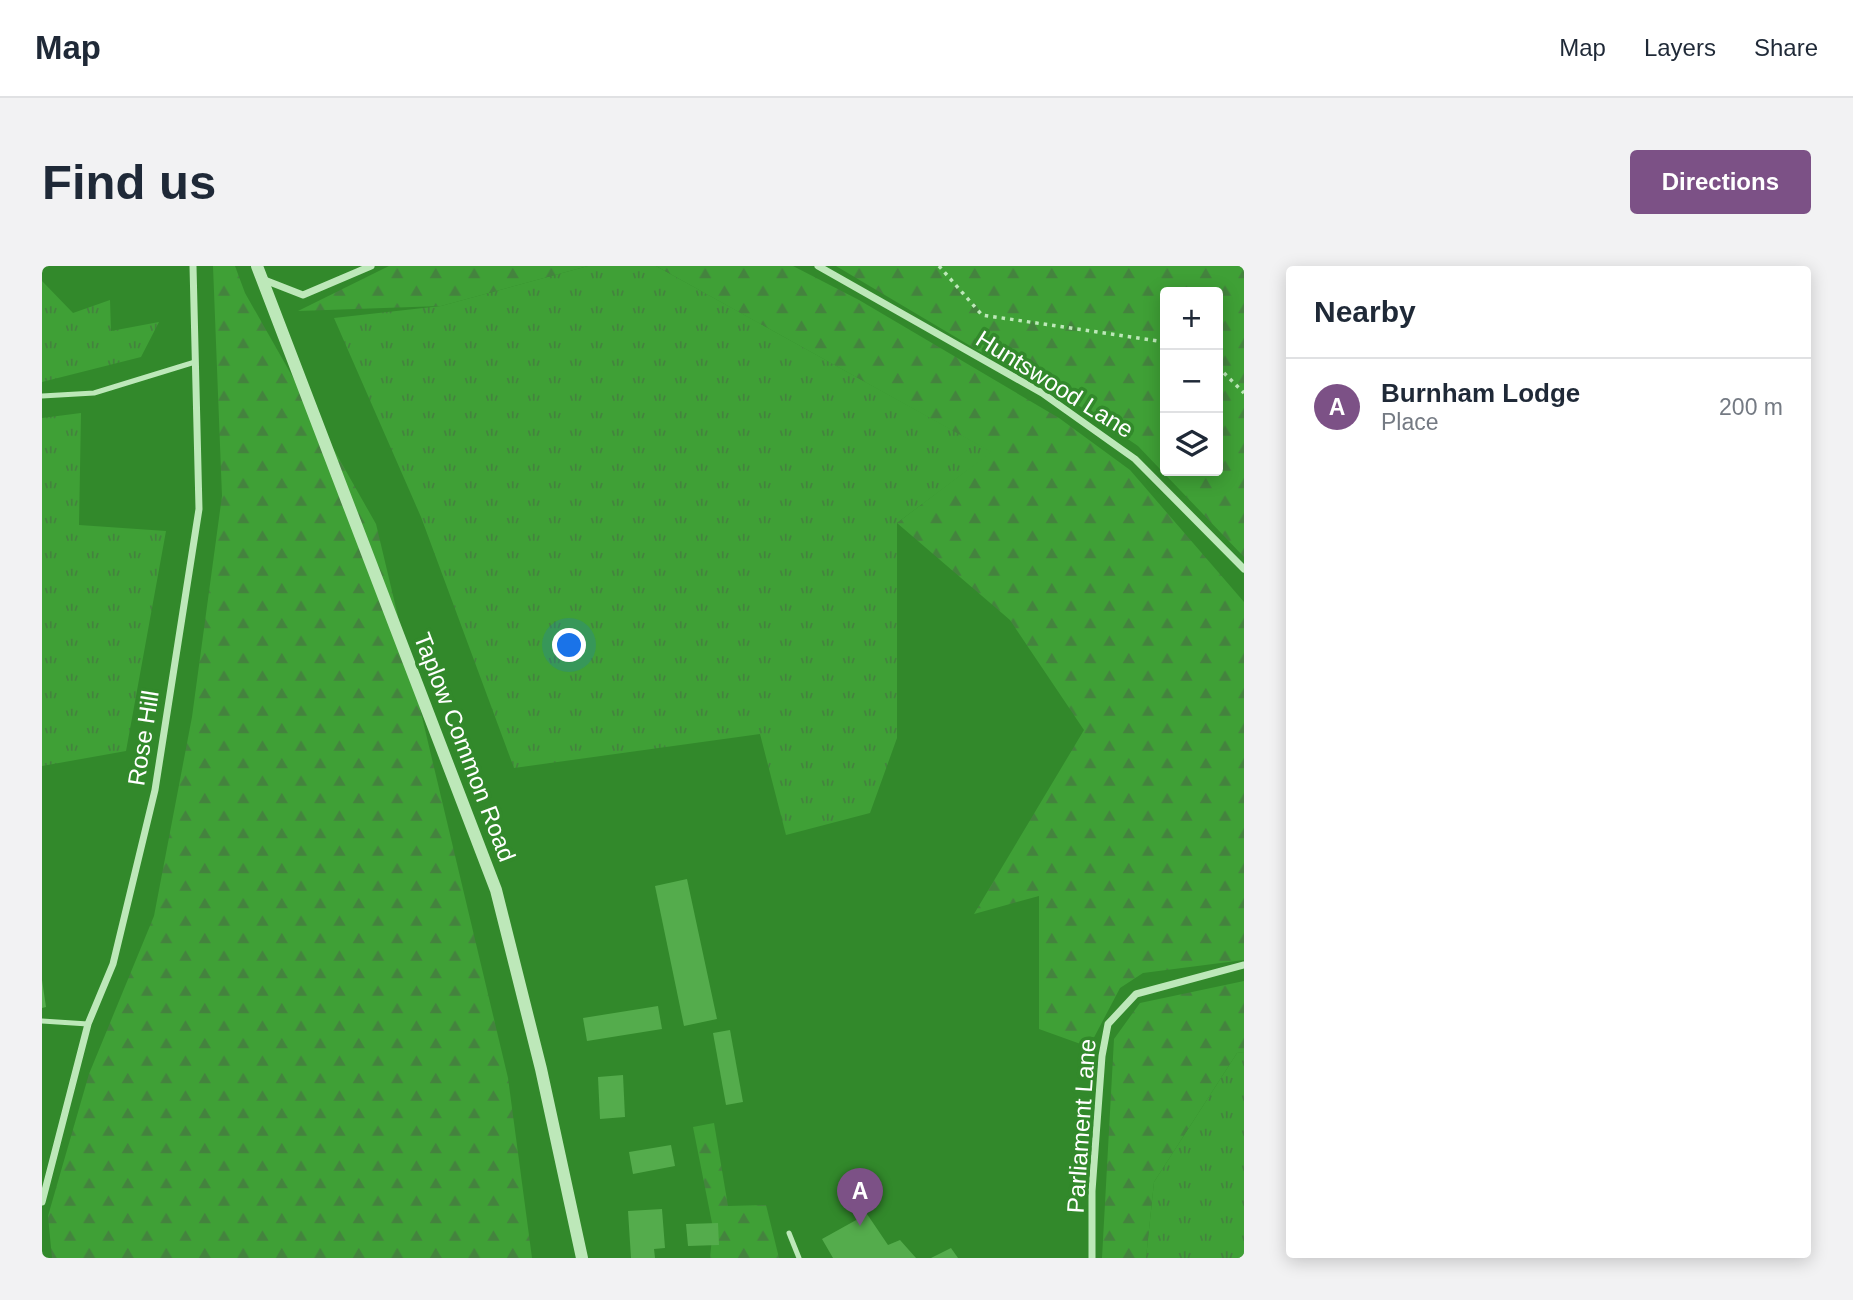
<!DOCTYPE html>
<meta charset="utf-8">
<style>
:root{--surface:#fff;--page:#f2f2f3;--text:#1f2937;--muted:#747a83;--line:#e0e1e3;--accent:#7c5186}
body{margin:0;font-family:Arial,sans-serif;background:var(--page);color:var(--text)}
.controls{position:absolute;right:21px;top:21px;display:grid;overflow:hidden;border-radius:7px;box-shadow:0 4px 18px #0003}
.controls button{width:63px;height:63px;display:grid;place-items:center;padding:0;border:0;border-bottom:2px solid var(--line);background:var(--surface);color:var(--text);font:35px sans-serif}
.you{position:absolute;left:528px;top:380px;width:24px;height:24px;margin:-18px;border:5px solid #fff;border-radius:50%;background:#1a73e8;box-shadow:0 0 0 10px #1a73e833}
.badge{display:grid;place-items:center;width:46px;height:46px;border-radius:50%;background:var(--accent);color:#fff;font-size:23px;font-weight:700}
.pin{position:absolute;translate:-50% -58px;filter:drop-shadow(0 2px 4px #0008)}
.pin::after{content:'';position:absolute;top:37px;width:24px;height:21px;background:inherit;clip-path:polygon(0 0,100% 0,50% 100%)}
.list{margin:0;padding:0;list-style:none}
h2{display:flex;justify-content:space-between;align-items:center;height:91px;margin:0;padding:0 28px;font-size:30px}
h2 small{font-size:23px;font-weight:400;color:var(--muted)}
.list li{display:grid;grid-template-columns:46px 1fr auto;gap:21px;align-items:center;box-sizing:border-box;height:98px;padding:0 28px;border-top:2px solid var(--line)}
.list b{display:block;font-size:26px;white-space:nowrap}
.list p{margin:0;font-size:23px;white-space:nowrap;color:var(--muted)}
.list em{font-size:23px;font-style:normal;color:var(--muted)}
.icon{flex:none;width:38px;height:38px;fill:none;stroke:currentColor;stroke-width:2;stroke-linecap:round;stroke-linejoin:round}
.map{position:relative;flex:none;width:1202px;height:992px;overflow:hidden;border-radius:7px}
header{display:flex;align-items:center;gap:42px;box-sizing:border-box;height:98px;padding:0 35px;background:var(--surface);border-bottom:2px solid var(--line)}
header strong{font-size:33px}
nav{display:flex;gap:38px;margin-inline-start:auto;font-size:24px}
.intro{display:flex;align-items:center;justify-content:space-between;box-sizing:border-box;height:168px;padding:0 42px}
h1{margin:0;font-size:49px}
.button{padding:18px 32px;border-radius:7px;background:var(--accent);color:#fff;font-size:24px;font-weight:700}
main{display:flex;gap:42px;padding:0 42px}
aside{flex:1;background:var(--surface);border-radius:7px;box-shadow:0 4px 18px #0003}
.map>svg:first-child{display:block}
.grass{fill:url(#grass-tufts)}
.forest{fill:url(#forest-firs);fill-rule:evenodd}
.building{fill:#54ac4c}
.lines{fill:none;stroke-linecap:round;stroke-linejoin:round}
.path{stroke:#bde8b9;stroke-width:3.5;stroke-dasharray:3.5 5;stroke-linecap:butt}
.service{stroke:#bde8b9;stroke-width:5}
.minor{stroke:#bde8b9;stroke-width:7}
.tertiary{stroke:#bde8b9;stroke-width:12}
.labels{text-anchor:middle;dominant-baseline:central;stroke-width:7;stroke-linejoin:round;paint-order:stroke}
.street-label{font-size:24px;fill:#fff;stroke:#32892b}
</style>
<header>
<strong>Map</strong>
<nav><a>Map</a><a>Layers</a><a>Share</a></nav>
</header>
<div class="intro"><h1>Find us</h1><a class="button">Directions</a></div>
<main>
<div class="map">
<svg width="1202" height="992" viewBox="0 0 1202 992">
<defs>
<pattern id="grass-tufts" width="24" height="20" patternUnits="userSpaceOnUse" patternTransform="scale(1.75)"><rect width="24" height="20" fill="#3fa036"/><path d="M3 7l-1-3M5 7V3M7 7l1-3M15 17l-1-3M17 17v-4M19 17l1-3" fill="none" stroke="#44833e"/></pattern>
<pattern id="forest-firs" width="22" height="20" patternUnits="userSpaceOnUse" patternTransform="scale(1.75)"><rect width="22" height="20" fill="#3fa036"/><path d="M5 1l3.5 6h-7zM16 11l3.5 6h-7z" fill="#44833e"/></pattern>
</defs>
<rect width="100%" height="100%" fill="#32892b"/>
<g class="grass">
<polygon points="546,0 614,0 950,186 855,257 855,472 828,547 744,569 718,468 472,502 379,251 292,52 399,40"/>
<polygon points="0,15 31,47 68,34 69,65 117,56 99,91 0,116"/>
<polygon points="39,147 37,259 124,265 84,485 0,500 0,152"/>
<polygon points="1202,786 1202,992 1104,992 1112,916 1195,787"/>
</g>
<g class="forest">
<polygon points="171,0 193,0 203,27 334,258 466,812 490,992 10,992 6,950 47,808 112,650 150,451 180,230"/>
<polygon points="347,0 546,0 399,40 256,45"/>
<polygon points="614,0 751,0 817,34 1017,152 1088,204 1202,336 1202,694 1101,707 1078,722 1047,781 997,763 997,630 932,648 1042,464 968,354 855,257 949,186"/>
<path d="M794 0H1202V291L1096 180 1017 126 937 85ZM1123 26H1176V205H1123Z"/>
<polygon points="1202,715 1202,786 1195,787 1112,916 1104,992 1060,992 1072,773 1098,737"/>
<polygon points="672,857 686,940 724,939 737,992 668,992 671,962 651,861"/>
</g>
<g class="building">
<polygon points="645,613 675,753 642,760 613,620"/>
<polygon points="0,714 4,741 0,742"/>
<polygon points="616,740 620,763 545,775 541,752"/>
<polygon points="688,764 701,836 684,839 671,767"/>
<polygon points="581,809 583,851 558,853 556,811"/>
<polygon points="629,879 633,900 591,908 587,886"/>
<polygon points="620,943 623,982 612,983 613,992 589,992 586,945"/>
<polygon points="825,948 846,979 858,974 874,992 791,992 780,973"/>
<polygon points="676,957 677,979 646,980 644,958"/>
<polygon points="909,982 916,992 889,992"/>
</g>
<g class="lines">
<g class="path">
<polyline points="897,0 940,49 1123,76"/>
<polyline points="1176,101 1202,127"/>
</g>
<g class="service">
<polyline points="0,130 52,127 153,96"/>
<polyline points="0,755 46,758"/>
<polyline points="747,967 757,992"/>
</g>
<g class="minor">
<polyline points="776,0 1000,127 1093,193 1202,303"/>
<polyline points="220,13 261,29 329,0"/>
<polyline points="0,936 46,758 71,698 113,524 157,243 151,0"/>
<polyline points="1050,992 1050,925 1060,790 1066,758 1094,728 1202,699"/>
</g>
<polyline class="tertiary" points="215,0 454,624 499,803 540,992"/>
</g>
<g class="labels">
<g class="street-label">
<text transform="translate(1013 118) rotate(32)">Huntswood Lane</text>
<text transform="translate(101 472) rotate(-81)">Rose Hill</text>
<text transform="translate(423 481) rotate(69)">Taplow Common Road</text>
<text transform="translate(1039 860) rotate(-86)">Parliament Lane</text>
</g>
</g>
</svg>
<div class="controls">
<button>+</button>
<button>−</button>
<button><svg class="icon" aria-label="layers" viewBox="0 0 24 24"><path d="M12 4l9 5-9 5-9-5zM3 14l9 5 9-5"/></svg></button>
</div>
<div class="you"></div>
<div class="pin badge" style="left:818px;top:960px">A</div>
</div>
<aside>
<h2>Nearby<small></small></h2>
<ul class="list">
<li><span class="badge">A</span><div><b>Burnham Lodge</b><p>Place</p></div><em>200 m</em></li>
</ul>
</aside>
</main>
